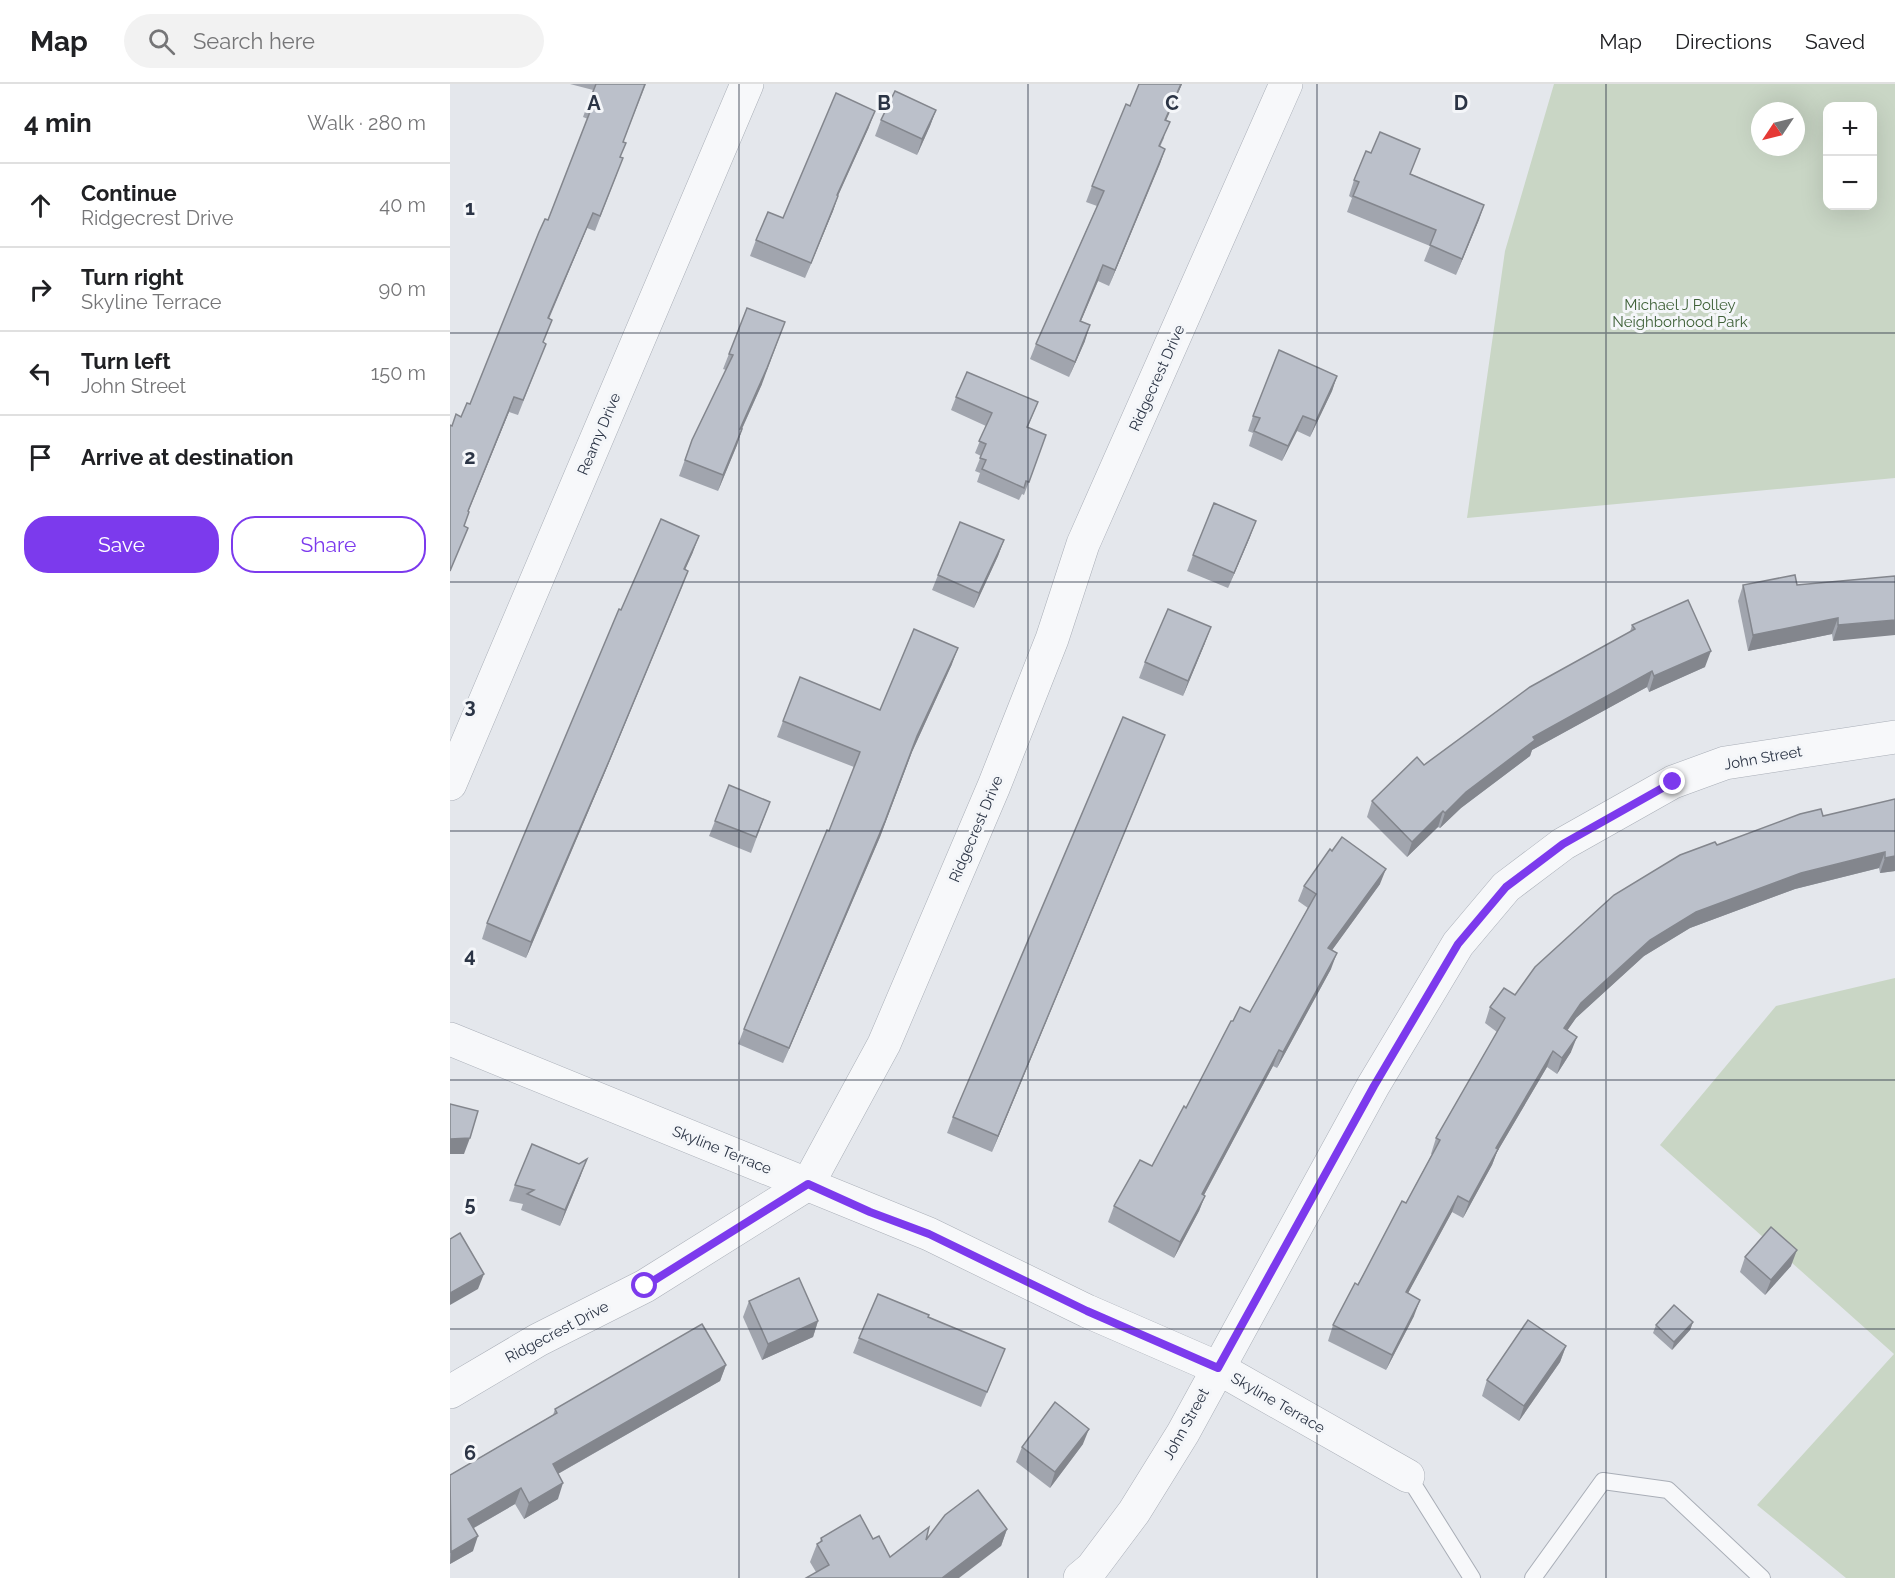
<!DOCTYPE html>
<meta charset="utf-8">
<style>
:root{--surface:#fff;--page:#f2f2f2;--text:#202124;--muted:#757577;--line:#e0e0e0;--accent:#7c3aed}
body{margin:0;font-family:Raleway,sans-serif;background:var(--page);color:var(--text)}
.controls{position:absolute;right:18px;top:18px;display:grid;overflow:hidden;border-radius:12px;box-shadow:0 6px 24px #0002}
.controls button{width:54px;height:54px;display:grid;place-items:center;padding:0;border:0;border-bottom:2px solid var(--line);background:var(--surface);color:var(--text);font:30px sans-serif}
.compass{position:absolute;left:1301px;top:18px;width:54px;height:54px;border-radius:50%;background:var(--surface);box-shadow:0 6px 24px #0002;rotate:235deg}
.stop{position:absolute;width:18px;height:18px;margin:-14px;border:4px solid #7c3aed;border-radius:50%;background:#fff}
.stop.end{background:#7c3aed;border-color:#fff;box-shadow:0 2px 6px #0008}
.list{margin:0;padding:0;list-style:none}
h2{display:flex;justify-content:space-between;align-items:center;height:78px;margin:0;padding:0 24px;font-size:26px}
h2 small{font-size:20px;font-weight:400;color:var(--muted)}
.list li{display:grid;grid-template-columns:39px 1fr auto;gap:18px;align-items:center;box-sizing:border-box;height:84px;padding:0 24px;border-top:2px solid var(--line)}
.list b{display:block;font-size:22px;white-space:nowrap}
.list p{margin:0;font-size:20px;white-space:nowrap;color:var(--muted)}
.list em{font-size:20px;font-style:normal;color:var(--muted)}
.actions{display:flex;gap:12px;padding:18px 24px}
.actions a{flex:1;padding:14px 0;border:2px solid var(--accent);border-radius:24px;text-align:center;font-size:21px;color:var(--accent)}
.actions .main{background:var(--accent);color:#fff}
.icon{flex:none;width:33px;height:33px;fill:none;stroke:currentColor;stroke-width:2;stroke-linecap:round;stroke-linejoin:round}
.map{position:relative;flex:none;width:1445px;height:1494px;overflow:hidden}
header{display:flex;align-items:center;gap:36px;box-sizing:border-box;height:84px;padding:0 30px;background:var(--surface);border-bottom:2px solid var(--line)}
header strong{font-size:28px}
nav{display:flex;gap:33px;margin-inline-start:auto;font-size:21px}
.search{width:420px;height:54px;background:var(--page);display:flex;align-items:center;gap:15px;box-sizing:border-box;padding:0 21px;border-radius:33px;color:var(--muted);font-size:22px}
main{display:flex}
aside{flex:1;background:var(--surface)}
.map>svg:first-child{display:block}
.green{fill:#c9d6c5;fill-rule:evenodd}
.lines{fill:none;stroke-linecap:round;stroke-linejoin:round}
.lane-casing{stroke:#a9aeb7;stroke-width:18}
.street-casing{stroke:#a9aeb7;stroke-width:34}
.lane{stroke:#f7f8fa;stroke-width:16}
.street{stroke:#f7f8fa;stroke-width:33}
.wall{fill:#a1a5ae}
.shaded-wall{fill:#83868d}
.building{fill:#bbc0ca;stroke:#83868d;stroke-width:1.5}
.route{stroke:#7c3aed;stroke-width:8}
.grid{fill:none;stroke:#2b3445;stroke-width:1.5;stroke-opacity:0.55}
.labels{text-anchor:middle;dominant-baseline:central;stroke-width:6;stroke-linejoin:round;paint-order:stroke}
.park-label{font-size:15px;fill:#3f6138;stroke:#f4f6f9}
.street-label{font-size:15px;fill:#2b3445;stroke:#f4f6f9}
.grid-label{font-size:20px;text-anchor:middle;font-weight:bold;fill:#2b3445;stroke:#f4f6f9;stroke-width:6;stroke-linejoin:round;paint-order:stroke}
</style>
<header>
<strong>Map</strong>
<div class="search"><svg class="icon" aria-label="search" viewBox="0 0 24 24"><circle cx="10" cy="10" r="6"/><path d="M15 15l6 6"/></svg>Search here</div>
<nav><a>Map</a><a>Directions</a><a>Saved</a></nav>
</header>
<main>
<aside>
<h2>4 min<small>Walk · 280 m</small></h2>
<ul class="list">
<li><svg class="icon" aria-label="ahead" viewBox="0 0 24 24"><path d="M12 20V5M6 11l6-6 6 6"/></svg><div><b>Continue</b><p>Ridgecrest Drive</p></div><em>40 m</em></li>
<li><svg class="icon" aria-label="right" viewBox="0 0 24 24"><path d="M7 20v-9h11M14 6l5 5-5 5"/></svg><div><b>Turn right</b><p>Skyline Terrace</p></div><em>90 m</em></li>
<li><svg class="icon" aria-label="left" viewBox="0 0 24 24"><path d="M17 20v-9H6M10 6l-5 5 5 5"/></svg><div><b>Turn left</b><p>John Street</p></div><em>150 m</em></li>
<li><svg class="icon" aria-label="arrive" viewBox="0 0 24 24"><path d="M6 21V4h12l-3 4 3 4H6"/></svg><div><b>Arrive at destination</b></div></li>
</ul>
<div class="actions"><a class="main">Save</a><a>Share</a></div>
</aside>
<div class="map">
<svg width="1445" height="1494" viewBox="0 0 1445 1494">
<rect width="100%" height="100%" fill="#e4e7ec"/>
<g class="green">
<path d="M1104 0H1445V394L1017 434 1055 167ZM1378 22H1422V122H1378ZM1310 27H1346V63H1310Z"/>
<polygon points="1445,894 1445,1494 1396,1494 1307,1421 1444,1270 1210,1061 1326,922"/>
</g>
<g class="lines">
<g class="lane-casing">
<g id="lane">
<polyline points="958,1392 1022,1494"/>
<polyline points="1083,1494 1153,1397 1218,1406 1312,1494"/>
</g>
</g>
<g class="street-casing">
<g id="street">
<polyline points="0,700 297,0"/>
<polyline points="0,955 479,1150 637,1227 768,1284 958,1392"/>
<polyline points="0,1308 88,1256 195,1202 358,1100 434,960 544,702 602,555 633,460 836,0"/>
<polyline points="630,1494 642,1484 684,1428 733,1349 923,1002 1008,860 1056,803 1113,760 1223,698 1275,679 1445,653"/>
</g>
</g>
<use href="#lane" class="lane"/>
<use href="#street" class="street"/>
</g>
<g class="wall">
<polygon points="120,0 196,0 173,58 167,90 145,147 137,144 99,235 93,259 96,260 68,331 59,328 18,427 14,442 12,459 2,342 11,333 20,320 98,136 138,35 133,33 143,6"/>
<polygon points="689,0 732,0 716,37 714,54 710,63 715,65 659,202 648,197 631,237 635,257 619,293 580,275 586,260 647,122 636,118 642,102 680,22"/>
<polygon points="486,26 480,42 467,71 425,52 431,36"/>
<polygon points="419,43 388,112 383,127 355,194 300,172 306,156 333,134"/>
<polygon points="961,90 1034,121 1006,191 974,177 980,162 897,128 902,114 899,112 904,96"/>
<polygon points="297,224 312,300 292,345 287,361 268,407 229,392 242,356 276,286 273,285"/>
<polygon points="887,292 882,307 860,353 847,347 832,377 799,362 803,349 798,347 803,332"/>
<polygon points="506,313 588,318 578,343 596,351 574,411 572,410 569,416 527,398 530,389 525,387 531,372 525,369 536,342 501,326"/>
<polygon points="800,453 778,504 737,487 743,471"/>
<polygon points="554,456 548,472 524,524 482,506 488,491"/>
<polygon points="243,468 235,486 232,503 153,693 76,874 32,855 37,839 171,526"/>
<polygon points="1445,492 1383,557 1382,550 1298,567 1288,517 1293,501 1347,501"/>
<polygon points="1182,541 1255,583 1199,608 1197,603 1082,666 1080,672 1011,724 990,744 988,743 957,773 917,733 922,717 974,681 1180,548"/>
<polygon points="755,559 733,612 689,594 695,578"/>
<polygon points="502,580 462,668 430,753 333,979 288,960 294,945 379,747 404,683 327,653 333,637 430,626"/>
<polygon points="715,651 542,1068 497,1049 503,1033"/>
<polygon points="1445,715 1445,787 1430,789 1429,784 1345,805 1240,844 1194,872 1126,934 1117,946 1121,968 1107,990 1097,983 1047,1068 1042,1081 1013,1134 1002,1128 958,1209 964,1232 936,1286 878,1257 883,1241 956,1119 982,1070 981,1070 986,1054 1047,948 1035,939 1040,923 1065,911 1267,761 1373,732"/>
<polygon points="320,718 301,769 259,752 265,737"/>
<polygon points="930,800 882,866 881,885 827,984 823,982 754,1111 755,1112 749,1127 724,1174 658,1138 664,1122 702,1082 736,1024 783,937 800,928 858,824 848,817 854,802"/>
<polygon points="131,1091 110,1142 71,1126 73,1120 59,1117 65,1101"/>
<polygon points="1295,1173 1341,1182 1315,1211 1290,1188"/>
<polygon points="299,1217 368,1237 363,1253 312,1276 293,1233"/>
<polygon points="478,1233 555,1265 531,1323 403,1269 409,1254"/>
<polygon points="1243,1238 1240,1246 1222,1266 1203,1249 1206,1241"/>
<polygon points="1116,1262 1110,1278 1069,1337 1032,1312 1037,1296"/>
<polygon points="276,1281 270,1297 108,1390 108,1415 74,1435 65,1420 24,1444 23,1467 0,1480 0,1391 103,1331 105,1325"/>
<polygon points="633,1360 600,1404 566,1378 572,1363"/>
<polygon points="557,1445 551,1462 366,1488 360,1478 367,1460 370,1459 371,1454 423,1455 440,1473 476,1456"/>
</g>
<g class="shaded-wall">
<polygon points="731,0 732,0 709,52 715,36"/>
<polygon points="486,26 480,42 467,71 472,55"/>
<polygon points="425,27 419,43 381,127 387,111"/>
<polygon points="715,65 710,80 659,202 665,186"/>
<polygon points="388,112 383,127 355,194 361,179"/>
<polygon points="1034,121 1029,136 1006,191 1012,175"/>
<polygon points="143,129 137,144 92,250 98,234"/>
<polygon points="653,181 648,197 624,253 630,237"/>
<polygon points="335,238 312,300 285,360 290,345"/>
<polygon points="640,241 635,257 619,293 625,278"/>
<polygon points="887,292 882,307 860,353 866,337"/>
<polygon points="64,313 59,328 12,443 18,427"/>
<polygon points="853,332 847,347 832,377 838,362"/>
<polygon points="292,345 287,361 268,407 273,391"/>
<polygon points="806,437 800,453 778,504 784,489"/>
<polygon points="249,452 243,468 228,501 234,485"/>
<polygon points="554,456 548,472 524,524 529,509"/>
<polygon points="238,487 153,693 76,874 81,858"/>
<polygon points="1388,534 1382,550 1298,567 1303,551"/>
<polygon points="1445,536 1445,551 1383,557 1388,541"/>
<polygon points="761,543 755,559 733,612 738,597"/>
<polygon points="508,564 502,580 462,668 430,753 333,979 467,652"/>
<polygon points="1261,567 1255,583 1199,608 1204,592"/>
<polygon points="1202,587 1197,603 1082,666 1080,672 1011,724 990,744 995,729 1016,708 1083,653"/>
<polygon points="715,651 709,666 542,1068 548,1052"/>
<polygon points="993,727 988,743 957,773 962,758"/>
<polygon points="1435,768 1429,784 1345,805 1240,844 1194,872 1126,934 1108,960 1114,944 1131,919 1200,856 1246,828 1351,789"/>
<polygon points="1445,772 1445,787 1430,789 1435,774"/>
<polygon points="936,785 930,800 872,880 878,864"/>
<polygon points="887,869 881,885 827,984 833,968"/>
<polygon points="1127,953 1121,968 1107,990 1112,974"/>
<polygon points="829,966 823,982 746,1126 752,1110"/>
<polygon points="1103,967 1097,983 1047,1068 1042,1081 1013,1134 1019,1118 1046,1064"/>
<polygon points="20,1054 14,1070 0,1070 0,1055"/>
<polygon points="137,1075 131,1091 110,1142 115,1126"/>
<polygon points="755,1112 749,1127 724,1174 730,1158"/>
<polygon points="1008,1112 1002,1128 950,1224 956,1208"/>
<polygon points="1347,1166 1341,1182 1315,1211 1321,1196"/>
<polygon points="34,1190 28,1205 0,1221 0,1209"/>
<polygon points="970,1216 964,1232 936,1286 942,1271"/>
<polygon points="368,1237 363,1253 312,1276 318,1260"/>
<polygon points="1243,1238 1240,1246 1222,1266 1224,1258"/>
<polygon points="1116,1262 1110,1278 1069,1337 1074,1322"/>
<polygon points="276,1281 270,1297 97,1396 103,1380"/>
<polygon points="639,1345 633,1360 600,1404 605,1388"/>
<polygon points="113,1399 108,1415 74,1435 79,1419"/>
<polygon points="71,1404 65,1420 13,1450 18,1435"/>
<polygon points="557,1445 551,1462 509,1494 492,1494"/>
<polygon points="28,1452 23,1467 0,1480 1,1468"/>
</g>
<g class="building">
<polygon points="146,0 195,0 173,58 176,59 170,73 173,74 150,132 143,129 98,234 102,236 93,258 96,260 73,316 64,313 18,427 19,428 14,442 18,444 0,487 0,341 2,342 6,330 11,333 17,319 20,320 89,148 95,135 98,136 143,20 139,18"/>
<polygon points="689,0 731,0 715,36 720,38 709,62 715,65 665,186 653,181 630,237 640,241 625,278 586,260 654,107 642,102 676,20 680,22"/>
<polygon points="445,7 486,26 472,55 431,36"/>
<polygon points="386,9 425,27 387,111 388,112 361,179 306,156 318,128 333,134"/>
<polygon points="930,48 970,65 960,90 1034,121 1012,175 980,161 986,146 903,112 909,98 904,96 916,67 921,69"/>
<polygon points="297,224 335,238 317,284 290,345 292,345 273,391 235,376 242,356 283,271 279,270"/>
<polygon points="829,266 887,292 866,337 853,332 838,362 804,347 810,334 803,332"/>
<polygon points="517,288 588,318 577,343 596,351 579,398 576,397 574,404 532,385 536,376 530,374 536,360 529,357 542,329 506,313"/>
<polygon points="764,419 806,437 784,489 743,471"/>
<polygon points="211,435 249,452 234,485 238,487 159,677 81,858 37,839 169,525 171,526"/>
<polygon points="510,438 554,456 529,509 488,491"/>
<polygon points="1345,491 1347,501 1445,492 1445,536 1388,541 1388,534 1303,551 1293,501"/>
<polygon points="1238,516 1261,567 1204,592 1202,587 1083,653 1085,656 1016,708 995,729 993,727 962,758 922,717 967,673 974,681 1080,603 1185,545 1182,541"/>
<polygon points="718,525 761,543 738,597 695,578"/>
<polygon points="464,545 508,564 467,652 435,737 339,964 294,945 377,746 379,747 410,668 333,637 350,593 430,626"/>
<polygon points="673,633 715,651 548,1052 503,1033"/>
<polygon points="279,701 320,718 306,753 265,737"/>
<polygon points="1445,715 1445,772 1435,774 1435,768 1351,789 1246,828 1200,856 1131,919 1114,944 1127,953 1112,974 1103,967 1046,1064 1048,1065 1019,1118 1008,1112 956,1208 970,1216 942,1271 883,1241 905,1199 908,1201 952,1117 956,1119 990,1056 986,1054 1055,934 1040,923 1054,904 1065,911 1085,883 1164,811 1230,771 1265,758 1267,761 1350,730 1371,725 1373,732"/>
<polygon points="892,753 936,785 878,864 887,869 833,968 829,966 752,1110 755,1112 730,1158 664,1122 690,1076 702,1082 734,1022 736,1024 781,937 783,937 790,923 800,928 866,810 854,802 880,765 882,767"/>
<polygon points="0,1020 28,1027 20,1054 0,1055"/>
<polygon points="82,1060 129,1080 137,1075 115,1126 77,1110 84,1106 65,1101"/>
<polygon points="1321,1143 1347,1166 1321,1196 1295,1173"/>
<polygon points="10,1149 34,1190 0,1209 0,1155"/>
<polygon points="349,1194 368,1237 318,1260 299,1217"/>
<polygon points="428,1210 479,1231 478,1233 555,1265 537,1308 409,1254"/>
<polygon points="1224,1221 1243,1238 1224,1258 1206,1241"/>
<polygon points="1078,1236 1116,1262 1074,1322 1037,1296"/>
<polygon points="252,1240 276,1281 103,1380 113,1399 79,1419 71,1404 18,1435 28,1452 1,1468 0,1391 107,1329 105,1325"/>
<polygon points="605,1318 639,1345 605,1388 572,1363"/>
<polygon points="528,1406 557,1445 492,1494 356,1494 379,1481 367,1460 372,1457 371,1454 410,1431 423,1455 429,1452 440,1473 479,1443 476,1456 495,1431"/>
</g>
<g class="lines">
<polyline class="route" points="195,1202 358,1100 420,1128 479,1150 637,1227 768,1284 924,1002 1008,860 1056,803 1113,760 1223,698"/>
</g>
<path class="grid" d="M289 0V1494M578 0V1494M867 0V1494M1156 0V1494M0 249H1445M0 498H1445M0 747H1445M0 996H1445M0 1245H1445"/>
<g class="labels">
<g class="park-label">
<text x="1230" y="221">Michael J Polley<tspan x="1230" dy="17">Neighborhood Park</tspan></text>
</g>
<g class="street-label">
<text transform="translate(707 294) rotate(-66)">Ridgecrest Drive</text>
<text transform="translate(149 350) rotate(-67)">Reamy Drive</text>
<text transform="translate(1313 674) rotate(-10)">John Street</text>
<text transform="translate(526 745) rotate(-67)">Ridgecrest Drive</text>
<text transform="translate(272 1066) rotate(22)">Skyline Terrace</text>
<text transform="translate(107 1248) rotate(-28)">Ridgecrest Drive</text>
<text transform="translate(828 1319) rotate(30)">Skyline Terrace</text>
<text transform="translate(736 1340) rotate(-61)">John Street</text>
</g>
</g>
<g class="grid-label">
<text x="144" y="26">A</text>
<text x="434" y="26">B</text>
<text x="722" y="26">C</text>
<text x="1011" y="26">D</text>
<text x="20" y="131">1</text>
<text x="20" y="380">2</text>
<text x="20" y="629">3</text>
<text x="20" y="878">4</text>
<text x="20" y="1127">5</text>
<text x="20" y="1376">6</text>
</g>
</svg>
<div class="controls">
<button>+</button>
<button>−</button>
</div>
<svg class="compass" viewBox="-18 -18 36 36"><path d="M0-13l5 13h-10z" fill="#e53935"/><path d="M0 13l5-13h-10z" fill="#757577"/></svg>
<div class="stop" style="left:195px;top:1202px"></div>
<div class="stop end" style="left:1223px;top:698px"></div>
</div>
</main>
